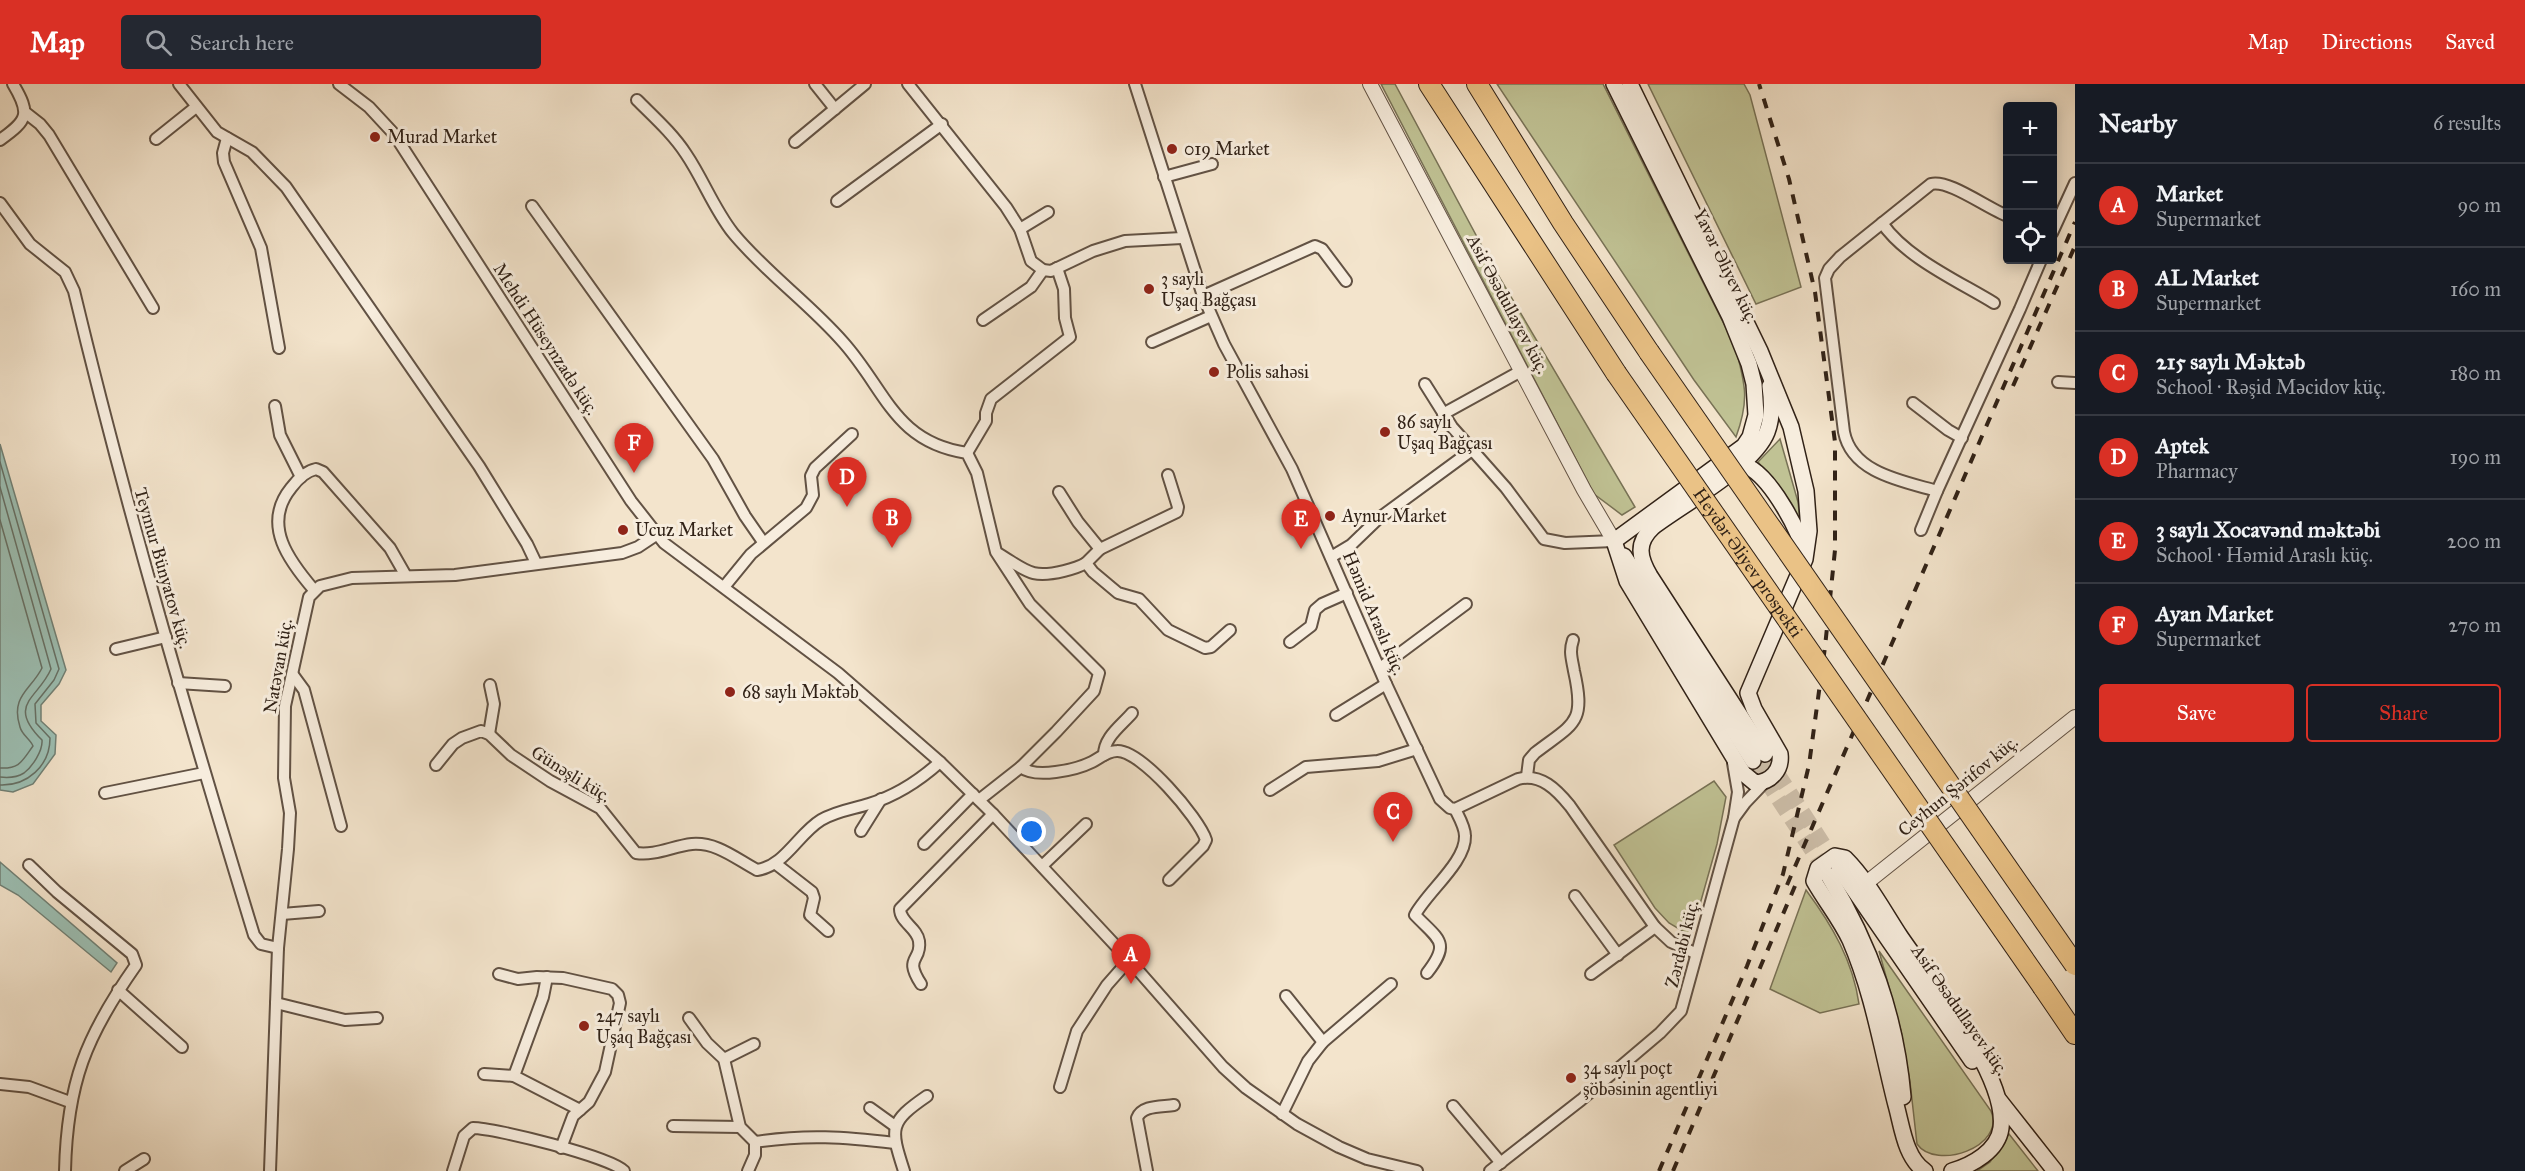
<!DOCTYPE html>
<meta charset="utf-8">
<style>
:root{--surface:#171b24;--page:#242831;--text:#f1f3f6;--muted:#9ea1a6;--line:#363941;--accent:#d93025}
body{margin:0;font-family:"IM FELL Great Primer",serif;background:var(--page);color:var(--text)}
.controls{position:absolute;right:18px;top:18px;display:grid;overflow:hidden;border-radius:6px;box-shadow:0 3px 15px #0003}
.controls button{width:54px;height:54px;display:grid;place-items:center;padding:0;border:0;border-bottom:2px solid var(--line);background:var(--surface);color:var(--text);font:30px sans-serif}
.you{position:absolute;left:1032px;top:748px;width:21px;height:21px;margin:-15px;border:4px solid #fff;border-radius:50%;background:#1a73e8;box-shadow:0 0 0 9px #1a73e833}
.badge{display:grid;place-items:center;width:39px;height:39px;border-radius:50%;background:var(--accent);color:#fff;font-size:20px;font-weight:700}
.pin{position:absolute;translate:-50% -50px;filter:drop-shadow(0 2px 3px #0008)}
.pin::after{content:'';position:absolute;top:32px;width:21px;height:18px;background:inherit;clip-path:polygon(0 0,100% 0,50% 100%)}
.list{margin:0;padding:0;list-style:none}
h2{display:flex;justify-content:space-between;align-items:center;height:78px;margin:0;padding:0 24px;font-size:26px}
h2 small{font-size:20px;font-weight:400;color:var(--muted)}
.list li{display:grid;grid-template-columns:39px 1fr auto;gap:18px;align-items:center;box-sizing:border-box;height:84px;padding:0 24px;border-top:2px solid var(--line)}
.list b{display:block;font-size:22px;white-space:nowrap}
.list p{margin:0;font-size:20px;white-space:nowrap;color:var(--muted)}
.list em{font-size:20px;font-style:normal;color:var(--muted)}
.actions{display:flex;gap:12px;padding:18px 24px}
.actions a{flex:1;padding:14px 0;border:2px solid var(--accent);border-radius:6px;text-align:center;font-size:21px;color:var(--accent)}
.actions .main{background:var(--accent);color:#fff}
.icon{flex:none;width:33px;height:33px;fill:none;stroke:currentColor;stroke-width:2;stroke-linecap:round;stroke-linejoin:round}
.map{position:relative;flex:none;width:2075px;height:1087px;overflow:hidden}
header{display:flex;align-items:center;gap:36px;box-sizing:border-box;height:84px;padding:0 30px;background:var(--accent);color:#fff}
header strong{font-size:28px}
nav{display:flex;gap:33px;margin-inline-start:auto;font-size:21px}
.search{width:420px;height:54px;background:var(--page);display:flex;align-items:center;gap:15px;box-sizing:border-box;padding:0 21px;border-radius:6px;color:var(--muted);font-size:22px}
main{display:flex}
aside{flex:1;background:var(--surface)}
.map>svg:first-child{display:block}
.green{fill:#c0c294;stroke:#787256;stroke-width:1.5}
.water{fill:#9cbfb3;stroke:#718075;stroke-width:1.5}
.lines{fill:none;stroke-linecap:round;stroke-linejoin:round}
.shore{stroke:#667065;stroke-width:1.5}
.secondary-tunnel{stroke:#ccbda8;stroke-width:15;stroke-dasharray:15 8;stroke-linecap:butt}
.minor-casing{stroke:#625244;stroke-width:14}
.tertiary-casing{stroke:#625244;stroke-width:16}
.secondary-casing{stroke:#312217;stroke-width:18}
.motorway-casing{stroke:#312217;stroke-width:22}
.minor{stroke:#f7edde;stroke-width:10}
.tertiary{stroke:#f7edde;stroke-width:14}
.secondary{stroke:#f7edde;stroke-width:15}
.motorway{stroke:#eac286;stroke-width:20}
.rail{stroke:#312217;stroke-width:4;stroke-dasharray:10 10;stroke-linecap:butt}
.motorway-bridge-casing{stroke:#312217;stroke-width:22;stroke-linecap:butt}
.motorway-bridge{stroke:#eac286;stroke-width:20}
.poi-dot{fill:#8f2418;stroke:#f7edde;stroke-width:2}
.labels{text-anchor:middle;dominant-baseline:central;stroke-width:6;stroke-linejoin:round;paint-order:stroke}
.poi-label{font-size:18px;fill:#312217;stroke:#f7edde;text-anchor:start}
.street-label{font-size:18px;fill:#312217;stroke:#f7edde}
</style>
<header>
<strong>Map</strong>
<div class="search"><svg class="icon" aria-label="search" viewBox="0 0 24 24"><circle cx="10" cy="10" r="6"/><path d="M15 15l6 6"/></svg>Search here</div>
<nav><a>Map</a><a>Directions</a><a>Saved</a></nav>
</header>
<main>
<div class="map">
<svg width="2075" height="1087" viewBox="0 0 2075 1087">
<rect width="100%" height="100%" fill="#f3e4cc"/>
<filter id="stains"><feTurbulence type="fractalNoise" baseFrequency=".00333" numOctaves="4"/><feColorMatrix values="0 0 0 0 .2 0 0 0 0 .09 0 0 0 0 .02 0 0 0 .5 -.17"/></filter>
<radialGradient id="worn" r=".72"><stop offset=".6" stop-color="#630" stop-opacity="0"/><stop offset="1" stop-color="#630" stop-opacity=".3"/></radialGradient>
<g class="green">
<polygon points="1381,0 1395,0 1491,179 1635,423 1622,431 1594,410"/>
<path d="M1497 0H1603L1735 262C1745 300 1750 314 1736 353L1694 296Z"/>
<polygon points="1648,0 1744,0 1750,11 1801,203 1756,220"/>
<polygon points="1780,355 1798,418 1800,436 1783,409 1758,378"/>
<polygon points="1714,697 1726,713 1717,760 1691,852 1669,839 1655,824 1614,761"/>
<path d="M1806 806C1832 841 1853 877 1859 920L1820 929 1770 905Z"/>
<path d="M1879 867 1991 1027C2006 1063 1936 1087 1917 1060L1910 998 1901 947Z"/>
<polygon points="2009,1050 2038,1087 1977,1087 1990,1078"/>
</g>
<g class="water">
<polygon points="0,360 66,586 59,600 41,621 41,637 56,651 55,670 33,700 13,708 0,706"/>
<polygon points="0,778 117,879 111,888 18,811 0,801"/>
</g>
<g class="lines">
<g class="shore">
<path d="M0 378 59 585 54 596 35 620 36 639 50 654C50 682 27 702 0 701"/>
<path d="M0 403 51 585C38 615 6 620 42 656 43 667 32 683 24 689 16 694 8 694 0 693"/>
<path d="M0 436 42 584C31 606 10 612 20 643 22 651 30 655 33 662 22 677 20 685 0 684"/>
</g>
<g class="secondary-tunnel">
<polyline points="1765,670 1839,784"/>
<polyline points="1753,677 1828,791"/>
</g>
<g class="minor-casing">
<g id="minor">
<polyline points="179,0 217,48 252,68 286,103 479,382 527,460 536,479"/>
<polyline points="339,0 369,23 394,50 631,417 664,459 838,589 940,678 993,730 1129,876 1223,983 1246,1004 1297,1040 1339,1063 1367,1075 1417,1087"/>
<polyline points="815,0 835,25"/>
<polyline points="908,0 1006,123 1020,145 1031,177 1043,186 1051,187 1093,167 1125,157 1182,154"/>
<path d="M1135 0 1203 212 1224 260 1292 385 1386 600 1440 715 1450 724 1455 725 1518 695C1541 689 1557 706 1570 722L1655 843 1671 858 1695 869"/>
<path d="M637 16C655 34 673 50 686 70 703 95 714 125 733 149 766 189 809 219 843 258 886 306 894 358 967 369L977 389 996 468 1030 520 1099 589 1094 607 1056 648 1021 683 979 716"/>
<polyline points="26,29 40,40 49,51 153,224"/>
<polyline points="227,54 223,69 224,78 261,164 279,264"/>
<polyline points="156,55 196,23"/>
<path d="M0 56C28 36 31 30 13 0"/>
<polyline points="795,58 865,0"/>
<polyline points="1164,93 1212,80"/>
<polyline points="837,117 942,40"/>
<path d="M0 119 30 160 65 188 74 207C126 424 189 638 254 851L261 860 278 864"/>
<polyline points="532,122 713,375 745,432 763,458"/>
<path d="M1882 139C1906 174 1958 197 1994 219"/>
<polyline points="1020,145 1048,128"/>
<polyline points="2052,149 2075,99"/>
<polyline points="1203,212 1315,162 1322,165 1346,197"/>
<polyline points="983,236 1031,203 1043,186"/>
<polyline points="1152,258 1211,232"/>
<polyline points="2058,298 2075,299"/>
<polyline points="1425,300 1452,343 1506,404 1544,455 1565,459 1614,457"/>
<polyline points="1913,319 1948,346 1962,354"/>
<polyline points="275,322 280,351 301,393"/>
<polyline points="1443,330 1521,287"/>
<polyline points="967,369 986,337 986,329 991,315 1070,253 1065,234 1064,205 1057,184"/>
<path d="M1937 407C1902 397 1852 389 1844 348L1825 194 1829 185 1840 173 1931 100C1949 95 1988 125 2008 132"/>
<polyline points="1059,408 1078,438 1100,465"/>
<polyline points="1921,446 1937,407 2020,225 2041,176"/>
<path d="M999 470C1027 487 1031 495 1064 487 1072 485 1079 483 1086 479L1093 488 1118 509 1139 515 1168 546 1205 564 1211 563 1230 546"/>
<polyline points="1331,473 1351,461 1378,435 1472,366"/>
<polyline points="1086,479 1100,465 1177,428 1178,423 1168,391"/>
<polyline points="724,503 751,470 806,424 813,411 811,392 815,384 852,350"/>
<path d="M314 506C290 478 261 441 291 404 297 396 306 387 316 385L323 388 390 464 406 492"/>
<polyline points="1290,558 1311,542 1315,526 1322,520 1347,509"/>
<polyline points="116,565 166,553"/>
<polyline points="1380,584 1466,520"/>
<polyline points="293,591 304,606 341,742"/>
<polyline points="178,599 225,602"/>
<polyline points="1336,631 1386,600"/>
<polyline points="489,650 494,620 490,601"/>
<path d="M1104 671C1104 653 1121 642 1132 629"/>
<polyline points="1733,679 1738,708 1734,734 1745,719 1765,698"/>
<path d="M436 681 453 660 462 654 481 647 489 650 511 671 550 697 600 724 636 769C655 772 673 762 692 760 717 758 736 775 757 786 785 782 798 750 821 736 836 727 853 725 869 720 895 712 920 696 940 678"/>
<path d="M1021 683C1035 695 1076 686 1092 678 1100 674 1107 667 1117 667 1141 666 1199 734 1206 756L1203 762 1169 796"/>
<path d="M1527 692 1529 676 1535 669C1574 639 1586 640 1574 587 1572 575 1569 568 1573 556"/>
<polyline points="1270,706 1306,683 1378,677 1417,665"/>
<polyline points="105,709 204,689"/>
<polyline points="861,747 881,715"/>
<polyline points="924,760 973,710"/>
<polyline points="776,780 812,808 814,814 810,831 828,847"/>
<path d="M29 781 57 808 132 870 136 881C86 952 67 999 65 1087"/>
<polyline points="1042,782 1086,740"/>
<polyline points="1575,812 1618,871"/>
<polyline points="282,830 319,827"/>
<path d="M1427 889C1451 858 1439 856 1415 831 1427 808 1466 778 1465 752 1465 743 1459 733 1455 725"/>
<polyline points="499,890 518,895 537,893 563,894 612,905 618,911 620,919 605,988 589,1018 573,1032 561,1064"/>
<polyline points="1591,890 1655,843"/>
<polyline points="547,893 543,913 514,992 580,1026"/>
<path d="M921 900C903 872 922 878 919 857 917 844 900 838 900 825L993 730"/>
<polyline points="118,906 182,963"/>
<polyline points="1286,912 1323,958"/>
<polyline points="276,919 345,936 377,934"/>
<polyline points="689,934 707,959 724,975 740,1043 755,1058 755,1071 748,1087"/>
<polyline points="724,975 754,960"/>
<polyline points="484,990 514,992"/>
<polyline points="0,1000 29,1003 70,1018"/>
<polyline points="1060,1003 1077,947 1107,901 1129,876"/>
<polyline points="1453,1022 1501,1079"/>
<polyline points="870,1024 895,1042"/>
<polyline points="1282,1030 1308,977 1323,958 1391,900"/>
<polyline points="673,1042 740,1043"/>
<path d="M755 1058C807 1050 844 1053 895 1059"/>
<polyline points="125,1087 144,1075"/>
<polyline points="270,1087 278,864 288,765 290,729 284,694 285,622 309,513 320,502 352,494 455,491 622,469 638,463 656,451"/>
<path d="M453 1087 464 1052 473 1044C495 1044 611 1073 624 1087"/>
<path d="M904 1087C890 1044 889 1038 927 1012"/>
<path d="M1147 1087 1137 1034C1142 1021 1161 1023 1174 1021"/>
<polyline points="1490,1087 1581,1016 1660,949 1681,927 1734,734"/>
</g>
</g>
<g class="tertiary-casing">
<g id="tertiary">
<polyline points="1370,0 1584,406 1614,457"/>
<polyline points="1865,800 2075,633"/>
</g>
</g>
<g class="secondary-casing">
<g id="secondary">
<polyline points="1614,0 1730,233 1749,280 1754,300 1756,331 1750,353 1744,362 1614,457"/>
<path d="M1734 379C1740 380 1747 381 1752 385 1773 399 1799 445 1804 469"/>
<path d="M1614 457 1627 497 1743 689 1755 699C1771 698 1782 686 1780 670L1754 625 1748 609 1805 475 1809 447 1806 407 1791 343 1760 267 1630 0"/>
<polyline points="1624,472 1753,677"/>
<path d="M1765 670 1650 492C1639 473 1636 459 1653 443 1683 420 1754 382 1767 348 1773 333 1772 317 1770 302"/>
<polyline points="1839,784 1972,977"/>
<path d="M1828 791C1870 861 1896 931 1903 1013"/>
<polyline points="1999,1016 2055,1087"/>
<path d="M1925 1087C1905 1074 1902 1042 1896 1021 1882 966 1873 909 1850 856 1840 835 1826 818 1814 797L1818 784 1835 772 1845 774C1867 796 1883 826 1900 852 1929 895 2008 992 2001 1044 1998 1067 1972 1081 1952 1087"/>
</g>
</g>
<g class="motorway-casing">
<g id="motorway">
<polyline points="1429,0 1616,289"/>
<polyline points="1477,0 1563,139 1649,268"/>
<polyline points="2043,903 2075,950"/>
</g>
</g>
<use href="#minor" class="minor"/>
<use href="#tertiary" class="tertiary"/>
<use href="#secondary" class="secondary"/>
<use href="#motorway" class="motorway"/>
<g class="rail">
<polyline points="2013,302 2075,162"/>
<polyline points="1787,801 2075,138"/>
<polyline points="1659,1087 1747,882 1783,790 1809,681 1825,563 1835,466 1835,358 1815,208 1789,95 1759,0"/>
<polyline points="1673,1087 1798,795"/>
</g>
<g class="motorway-bridge-casing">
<g id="motorway-bridge">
<polyline points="1649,268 2075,881"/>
<path id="s1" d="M1616 289 2043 903"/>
</g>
</g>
<use href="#motorway-bridge" class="motorway-bridge"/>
</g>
<g class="poi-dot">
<circle cx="375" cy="53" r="6"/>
<circle cx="1172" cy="65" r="6"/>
<circle cx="1149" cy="205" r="6"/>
<circle cx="1214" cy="288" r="6"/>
<circle cx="1385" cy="348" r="6"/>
<circle cx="1330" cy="432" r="6"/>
<circle cx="623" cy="446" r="6"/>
<circle cx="730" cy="608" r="6"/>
<circle cx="584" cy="942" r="6"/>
<circle cx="1571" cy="994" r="6"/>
</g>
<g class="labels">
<g class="poi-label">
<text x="387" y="53">Murad Market</text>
<text x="1184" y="65">019 Market</text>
<text x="1161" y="195">3 saylı<tspan x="1161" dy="21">Uşaq Bağçası</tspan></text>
<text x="1226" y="288">Polis sahəsi</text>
<text x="1397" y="338">86 saylı<tspan x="1397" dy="21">Uşaq Bağçası</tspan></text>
<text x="1342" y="432">Aynur Market</text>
<text x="635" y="446">Ucuz Market</text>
<text x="742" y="608">68 saylı Məktəb</text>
<text x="596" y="932">247 saylı<tspan x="596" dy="21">Uşaq Bağçası</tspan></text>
<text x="1583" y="984">34 saylı poçt<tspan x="1583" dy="21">şöbəsinin agentliyi</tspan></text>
</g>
<g class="street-label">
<text transform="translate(1726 182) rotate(64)">Yavər Əliyev küç.</text>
<text transform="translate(1508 220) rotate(62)">Asif Əsədullayev küç.</text>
<text transform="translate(546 255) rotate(57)">Mehdi Hüseynzadə küç.</text>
<text stroke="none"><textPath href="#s1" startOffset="231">Heydər Əliyev prospekti</textPath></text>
<text transform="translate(163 484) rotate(74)">Teymur Bünyatov küç.</text>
<text transform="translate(1374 529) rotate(67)">Həmid Araslı küç.</text>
<text transform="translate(278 582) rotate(-80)">Natəvan küç.</text>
<text transform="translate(571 690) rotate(32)">Günəşli küç.</text>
<text transform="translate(1958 702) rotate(-39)">Ceyhun Şərifov küç.</text>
<text transform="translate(1682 860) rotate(-76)">Zərdabi küç.</text>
<text transform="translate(1960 926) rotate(55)">Asif Əsədullayev küç.</text>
</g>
</g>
<rect width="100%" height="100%" filter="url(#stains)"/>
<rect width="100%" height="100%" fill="url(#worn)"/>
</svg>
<div class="controls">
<button>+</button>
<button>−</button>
<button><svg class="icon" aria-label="locate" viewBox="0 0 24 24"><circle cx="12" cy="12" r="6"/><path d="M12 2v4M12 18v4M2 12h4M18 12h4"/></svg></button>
</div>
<div class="you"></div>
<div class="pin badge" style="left:1131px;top:900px">A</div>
<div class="pin badge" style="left:892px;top:464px">B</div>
<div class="pin badge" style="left:1393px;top:758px">C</div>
<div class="pin badge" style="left:847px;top:423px">D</div>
<div class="pin badge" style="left:1301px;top:465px">E</div>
<div class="pin badge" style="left:634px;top:389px">F</div>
</div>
<aside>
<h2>Nearby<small>6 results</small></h2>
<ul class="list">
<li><span class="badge">A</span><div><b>Market</b><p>Supermarket</p></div><em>90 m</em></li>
<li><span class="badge">B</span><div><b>AL Market</b><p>Supermarket</p></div><em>160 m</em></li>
<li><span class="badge">C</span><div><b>215 saylı Məktəb</b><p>School · Rəşid Məcidov küç.</p></div><em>180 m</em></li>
<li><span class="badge">D</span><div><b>Aptek</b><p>Pharmacy</p></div><em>190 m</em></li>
<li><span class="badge">E</span><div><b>3 saylı Xocavənd məktəbi</b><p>School · Həmid Araslı küç.</p></div><em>200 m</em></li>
<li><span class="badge">F</span><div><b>Ayan Market</b><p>Supermarket</p></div><em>270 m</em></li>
</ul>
<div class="actions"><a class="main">Save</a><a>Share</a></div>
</aside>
</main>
